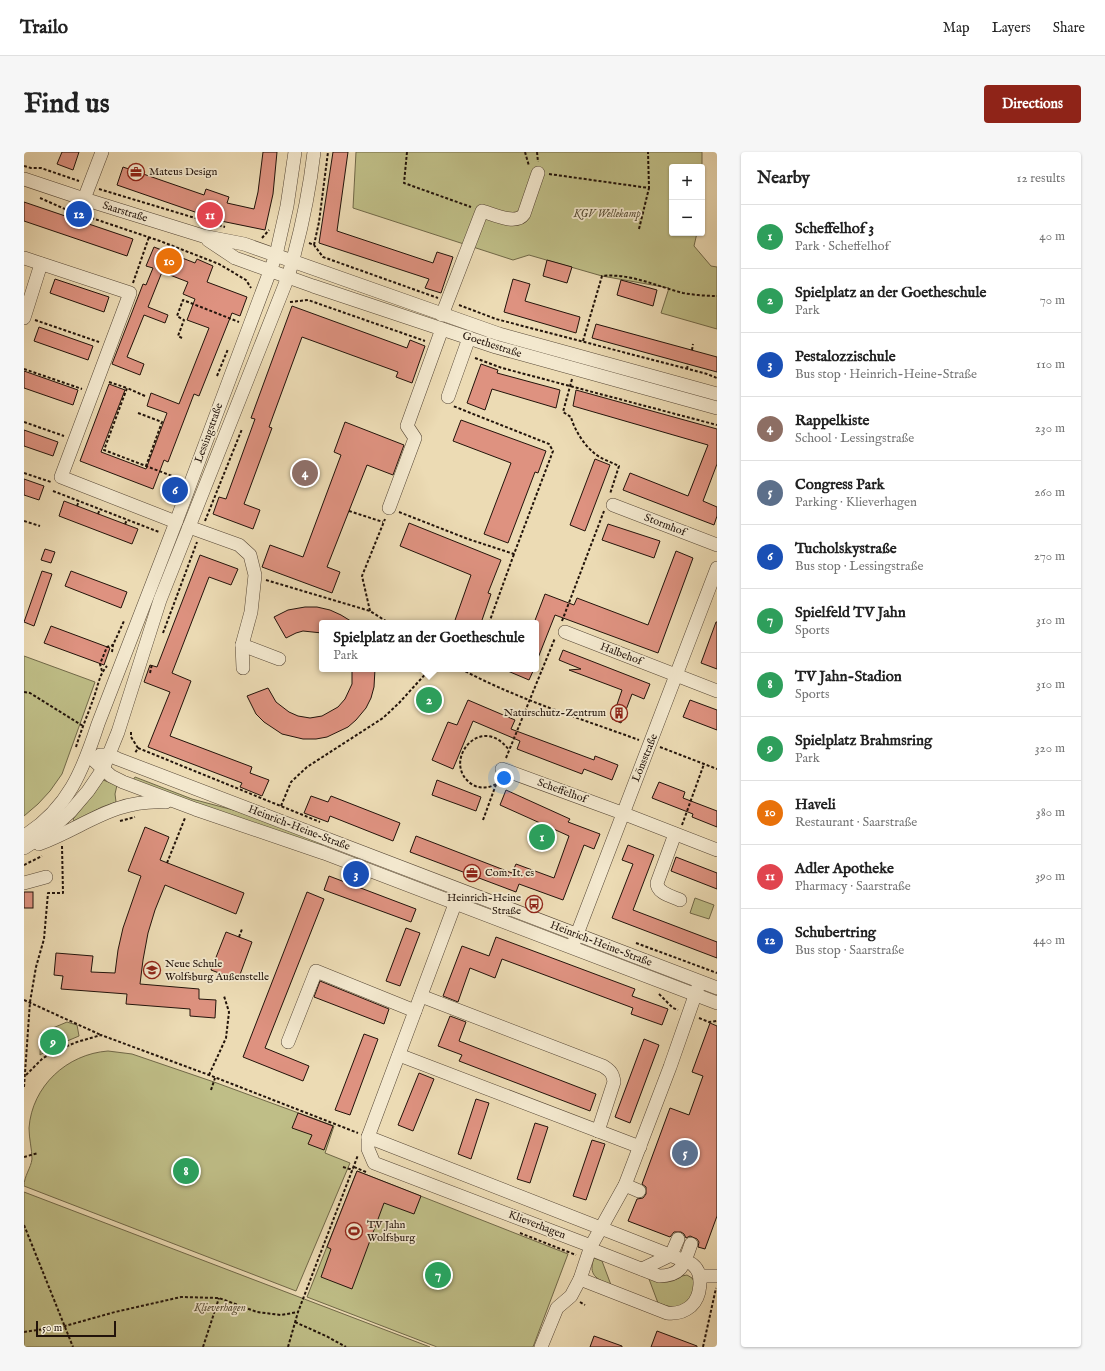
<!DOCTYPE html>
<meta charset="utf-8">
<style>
:root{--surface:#fff;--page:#f6f6f6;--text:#222;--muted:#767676;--line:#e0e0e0;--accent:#8f2418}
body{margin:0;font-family:"IM FELL English",serif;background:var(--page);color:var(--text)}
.controls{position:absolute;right:12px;top:12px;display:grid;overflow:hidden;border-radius:4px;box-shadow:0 1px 3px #0004}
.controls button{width:36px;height:36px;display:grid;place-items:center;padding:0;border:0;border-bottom:1px solid var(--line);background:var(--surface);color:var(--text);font:20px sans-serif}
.scale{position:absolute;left:12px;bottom:10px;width:80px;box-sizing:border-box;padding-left:4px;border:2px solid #22130a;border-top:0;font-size:11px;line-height:14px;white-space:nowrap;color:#22130a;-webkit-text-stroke:3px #f3e8ce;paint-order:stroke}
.you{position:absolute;left:480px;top:626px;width:14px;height:14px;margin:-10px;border:3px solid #fff;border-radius:50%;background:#1a73e8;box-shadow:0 0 0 6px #1a73e833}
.badge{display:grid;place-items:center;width:26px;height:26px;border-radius:50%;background:var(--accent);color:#fff;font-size:13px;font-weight:700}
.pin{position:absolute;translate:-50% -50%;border:2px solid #fff;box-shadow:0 1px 4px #0006}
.popup{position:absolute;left:295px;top:468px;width:220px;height:52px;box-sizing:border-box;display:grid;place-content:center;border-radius:4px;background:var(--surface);filter:drop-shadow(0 1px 3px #0005);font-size:13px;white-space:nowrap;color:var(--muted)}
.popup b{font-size:15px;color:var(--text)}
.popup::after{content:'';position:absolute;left:50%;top:100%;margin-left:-8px;border:8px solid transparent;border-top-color:var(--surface)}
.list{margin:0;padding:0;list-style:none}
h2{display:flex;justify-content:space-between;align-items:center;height:52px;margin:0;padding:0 16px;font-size:17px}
h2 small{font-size:13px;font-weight:400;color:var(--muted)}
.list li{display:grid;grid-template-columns:26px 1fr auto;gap:12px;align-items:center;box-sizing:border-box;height:64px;padding:0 16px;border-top:1px solid var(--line)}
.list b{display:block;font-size:15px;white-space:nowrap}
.list p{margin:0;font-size:13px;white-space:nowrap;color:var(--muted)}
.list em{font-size:13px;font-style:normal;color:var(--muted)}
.map{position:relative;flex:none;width:693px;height:1195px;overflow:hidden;border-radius:4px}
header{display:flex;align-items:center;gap:24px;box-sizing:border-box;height:56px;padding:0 20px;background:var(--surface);border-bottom:1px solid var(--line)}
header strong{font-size:19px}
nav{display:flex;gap:22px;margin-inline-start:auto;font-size:14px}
.intro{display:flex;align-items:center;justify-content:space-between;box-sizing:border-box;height:96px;padding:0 24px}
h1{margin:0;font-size:28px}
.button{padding:10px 18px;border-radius:4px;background:var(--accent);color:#fff;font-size:14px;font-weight:700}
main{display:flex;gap:24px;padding:0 24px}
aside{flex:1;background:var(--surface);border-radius:4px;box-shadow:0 1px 3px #0004}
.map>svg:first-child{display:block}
.green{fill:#bfbe87;stroke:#706848}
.building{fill:#de9280;stroke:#22130a}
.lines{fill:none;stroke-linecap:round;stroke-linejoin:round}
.minor-casing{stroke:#544534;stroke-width:14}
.path{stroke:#22130a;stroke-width:2;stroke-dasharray:3 2;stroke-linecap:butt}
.minor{stroke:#f3e8ce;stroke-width:13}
.labels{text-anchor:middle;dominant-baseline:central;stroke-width:3.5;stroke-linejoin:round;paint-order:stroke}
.poi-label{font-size:11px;fill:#22130a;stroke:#f3e8ce;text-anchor:start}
.street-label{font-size:11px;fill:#22130a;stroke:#f3e8ce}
.park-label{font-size:11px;font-style:italic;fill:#594f36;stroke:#f3e8ce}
</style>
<header>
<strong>Trailo</strong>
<nav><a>Map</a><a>Layers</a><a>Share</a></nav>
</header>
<div class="intro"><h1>Find us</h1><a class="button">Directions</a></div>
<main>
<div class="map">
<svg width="693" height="1195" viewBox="0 0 693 1195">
<rect width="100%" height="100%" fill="#ecdbb4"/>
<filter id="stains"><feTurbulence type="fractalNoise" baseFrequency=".005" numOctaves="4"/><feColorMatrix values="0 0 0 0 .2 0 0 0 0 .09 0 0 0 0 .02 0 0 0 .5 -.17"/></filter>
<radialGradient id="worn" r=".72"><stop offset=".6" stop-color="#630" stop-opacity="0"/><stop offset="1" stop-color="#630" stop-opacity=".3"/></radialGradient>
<g class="green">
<polygon points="332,0 678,0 678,29 678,15 648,15 648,81 673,81 670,94 687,114 693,115 693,177 637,161 645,136 578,124 505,103 489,108 329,56"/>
<polygon points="0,504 71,530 38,622 26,639 14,652 0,664"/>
<polygon points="111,625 168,647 213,659 298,691 297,694 205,663 109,628"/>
<polygon points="79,628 93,633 91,642 92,650 78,655 50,669 49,667 69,643"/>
<polygon points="671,746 690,753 685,767 666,761"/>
<polygon points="43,870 53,873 55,884 29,895 16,903 17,881"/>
<path d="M84 899 108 902 190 930 310 974 301 1001 326 1011 272 1139 0 1034C0 1024 7 1016 8 1007 8 997 5 987 5 976 8 934 43 902 84 899Z"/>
<polygon points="333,1019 544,1102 509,1195 413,1195 283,1145"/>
<polygon points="0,1040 406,1195 0,1195"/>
<path d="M570 1106 578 1109 587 1133C572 1127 564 1123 570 1106Z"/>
<path d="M663 1123 668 1126 671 1131C670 1136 669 1142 666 1147 660 1159 644 1155 634 1151L625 1127H652L658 1124Z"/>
</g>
<g class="building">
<polygon points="38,0 55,0 49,18 33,12"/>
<polygon points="239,0 253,0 249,42 241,78 197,69 93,33 99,15 180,43 182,37 205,45 203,51 230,57 234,40"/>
<polygon points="309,0 324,0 313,79 409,111 413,100 429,105 417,141 401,136 405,127 295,91"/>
<polygon points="0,50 109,87 103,104 0,69"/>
<polygon points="130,95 171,111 173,107 189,114 183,130 223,145 216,164 208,161 175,244 170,242 144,310 140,308 129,337 56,309 85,232 101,238 77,300 122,317 143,261 123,254 127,241 155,252 185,176 163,168 171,147 159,142 164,130 138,120 124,155 144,163 141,171 120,163 103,205 120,212 116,223 88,212 119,132 122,133 129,116 122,114"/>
<polygon points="523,108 548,115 543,131 519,124"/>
<polygon points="31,127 85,145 80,160 26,141"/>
<polygon points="489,127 506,132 501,149 556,165 552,181 480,160"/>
<polygon points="597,128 633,138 629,154 593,143"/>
<polygon points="268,154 383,196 386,188 401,194 388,231 372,225 374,220 278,185 245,275 248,276 220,352 236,358 229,377 189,362 195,345 202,347 231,267 227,266"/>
<polygon points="572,172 693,205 693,220 568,186"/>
<polygon points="15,175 69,194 64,208 10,189"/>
<polygon points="457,212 474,218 473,221 536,238 532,256 468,237 461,258 443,251"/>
<polygon points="0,219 54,238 49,253 0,236"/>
<polygon points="552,238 693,277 693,312 679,349 693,355 693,364 690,373 599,338 606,321 664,344 684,293 549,254"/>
<polygon points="437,268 522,299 514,321 511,320 484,391 460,382 487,311 429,289"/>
<polygon points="321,270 380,293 369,323 343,313 303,415 316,420 308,441 238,415 246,393 279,405 317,303 310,300"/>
<polygon points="0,278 34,290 29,304 0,294"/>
<polygon points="571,307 586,313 561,379 546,373"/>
<polygon points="0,327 20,334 15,348 0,343"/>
<polygon points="40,349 114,377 108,392 35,364"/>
<polygon points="385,371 477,408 464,441 467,442 457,471 430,471 447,423 376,394"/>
<polygon points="584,372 636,389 630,406 578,388"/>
<polygon points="21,397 31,400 27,411 17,408"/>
<polygon points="652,399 669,406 634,501 531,463 512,511 512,471 510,471 521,442 550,453 553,446 624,473"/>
<polygon points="176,403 214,417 207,433 185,425 148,521 167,529 146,584 228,615 226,621 245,628 238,644 216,635 218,631 124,595 146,540 120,530 126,513 133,515"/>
<polygon points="18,419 28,422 10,474 0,470"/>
<polygon points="47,419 103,440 97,456 41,434"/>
<polygon points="281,455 293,455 306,458 317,463 330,471 298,471 298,481 279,479 272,481 262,486 250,465 264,458"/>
<polygon points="692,470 693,470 693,517 677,511"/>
<polygon points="27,474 86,496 80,513 20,491"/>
<polygon points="539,498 626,532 620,547 608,542 597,571 588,567 598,538 545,518 557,517 535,508"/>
<polygon points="328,517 351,517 350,535 347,546 342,556 332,568 324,575 303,585 292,587 279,587 258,582 240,570 232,562 223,544 244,536 252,550 265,560 274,564 286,566 298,564 314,555 321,547 328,532"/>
<polygon points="479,517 510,517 505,528"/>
<polygon points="444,548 491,568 487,577 570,608 571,604 594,613 588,628 560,617 558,622 493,597 496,589 449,569 429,617 408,608 424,570 433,573"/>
<polygon points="666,548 693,558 693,578 659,565"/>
<polygon points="413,628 457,645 452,659 408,643"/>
<polygon points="635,630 661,640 659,646 693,659 693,675 668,665 669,662 628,646"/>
<polygon points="482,638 546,667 544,670 576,682 570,697 560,693 539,748 495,732 492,740 386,700 392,684 488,721 492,712 530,726 545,684 476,653"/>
<polygon points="287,644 304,650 307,644 376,671 369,689 306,664 304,670 280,661"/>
<polygon points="121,675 145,685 136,708 220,741 212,762 141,733 131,758 124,781 119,808 116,832 175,837 175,847 192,848 191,866 166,864 166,857 102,852 103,842 37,837 39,824 30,823 32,801 69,804 67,820 91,821 94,798 99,776 117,724 104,719"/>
<polygon points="604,693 630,703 609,758 693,790 693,806 588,766 609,712 598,708"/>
<polygon points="652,705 693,721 693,737 647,719"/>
<polygon points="305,724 392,757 387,770 300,738"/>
<rect x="0" y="740" width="9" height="16"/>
<polygon points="283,740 300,747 241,896 285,914 279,929 219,905"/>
<polygon points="382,776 396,781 376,834 362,829"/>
<polygon points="202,780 228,790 214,828 187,818"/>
<polygon points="472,785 611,837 608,844 644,857 638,873 607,862 609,856 478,807 471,826 446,816 434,850 419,844 438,794 465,804"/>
<polygon points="296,829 365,857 360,872 290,845"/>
<polygon points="426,864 442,870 435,889 572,942 566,959 435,909 438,903 414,894"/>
<polygon points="686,871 693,874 693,1064 681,1097 674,1095 675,1090 673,1087 666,1084 662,1086 660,1082 657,1080 650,1080 646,1085 604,1069 613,1047 619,1046 622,1042 622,1035 618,1032 646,956 665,963 679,924 668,920"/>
<polygon points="340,882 354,887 326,963 311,958"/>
<polygon points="620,887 635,893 606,971 591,965"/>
<polygon points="395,921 410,927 389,979 374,973"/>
<polygon points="452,947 465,951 447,1007 434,1002"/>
<polygon points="274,961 309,974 300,998 284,992 288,983 268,976"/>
<polygon points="511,971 524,975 506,1031 493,1027"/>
<polygon points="568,988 581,992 562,1048 549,1044"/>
<polygon points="333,1019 397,1044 390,1062 360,1051 328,1137 297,1125 307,1097 303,1095"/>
<polygon points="633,1179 673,1194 673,1195 627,1195"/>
<polygon points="570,1184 598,1194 598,1195 566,1195"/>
</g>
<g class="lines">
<g class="minor-casing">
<g id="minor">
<polyline points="0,27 60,47 179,84 220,92 475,182 693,242"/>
<polyline points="60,47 78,0"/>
<polyline points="184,88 211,106 289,134 472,195 693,256"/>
<polyline points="0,106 106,141 37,325 152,370"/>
<path d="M418 163 458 59C469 62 492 74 500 62L514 21"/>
<polyline points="0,166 17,112"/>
<polyline points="424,245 445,186"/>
<polyline points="589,353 693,393"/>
<polyline points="365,356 391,286 383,274 418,177"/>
<polyline points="165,375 215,393 226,403 231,423 227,460 218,493 219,516"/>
<polyline points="541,480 693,539"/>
<polyline points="218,493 255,507"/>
<polyline points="64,603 87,624 99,630 171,657 300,701 693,851"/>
<polyline points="76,603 85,603 94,607 693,836"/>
<polyline points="478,617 598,661 693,698"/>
<path d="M651 682 633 731C633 741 647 744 656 748"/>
<path d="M0 684C44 657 59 618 74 572L152 370 252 103 263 54 271 0"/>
<path d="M15 692C61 675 89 647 142 650"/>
<path d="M0 696 23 681 46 660 64 639 79 617 94 580 136 448 264 125C276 84 285 43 290 0"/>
<polyline points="0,731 22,725"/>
<polyline points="434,744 344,985 344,997 350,1011 567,1094"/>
<polyline points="550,790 693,416"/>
<path d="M397 844 579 914C587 919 589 922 590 930L574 979"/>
<polyline points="264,890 292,819 391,859"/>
<polyline points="375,903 616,995"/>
<path d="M344 985 661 1109C664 1110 667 1111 669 1113 680 1122 677 1145 667 1154 660 1160 652 1162 643 1161L556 1127"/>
<polyline points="601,1033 615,1039"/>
<path d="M566 1097 635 1124C659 1124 660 1111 667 1092"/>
<polyline points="618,1117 647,1103 654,1087"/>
<polyline points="676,1124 693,1124"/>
<polyline points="517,1195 533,1156 547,1144 556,1127 567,1094 601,1033 646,915 674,835"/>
</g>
</g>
<g class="path">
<polyline points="383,0 380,31 447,55"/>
<polyline points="501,0 505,14"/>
<polyline points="513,0 514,10"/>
<polyline points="0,14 7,16 17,16 55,29"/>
<polyline points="525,22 625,36 624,0"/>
<polyline points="75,37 201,75"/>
<polyline points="16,46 41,57 136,89 195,112 222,128 227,136"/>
<polyline points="615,77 625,36"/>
<polyline points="238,86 245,78"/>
<polyline points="285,91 290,93 299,105 414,146"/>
<polyline points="290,93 295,70 304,0"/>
<polyline points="109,131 125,85"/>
<polyline points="266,150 284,148 401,189"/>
<polyline points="435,153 472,167 683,222 693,226"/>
<polyline points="11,168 75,190"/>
<polyline points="158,186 154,184 160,168 153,164 159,148 215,170"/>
<path d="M559 189 578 124C606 121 632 134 659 141 670 143 682 144 693 144"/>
<polyline points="668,198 669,192"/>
<polyline points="451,206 478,216 693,273"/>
<polyline points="0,217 58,237"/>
<polyline points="663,217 664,212"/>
<polyline points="193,224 204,197"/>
<path d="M548 227 539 260 547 265C550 277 560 293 570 301 577 307 587 310 595 314L586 342"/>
<polyline points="85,230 103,236"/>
<polyline points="121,244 103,236 80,298 156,327"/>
<polyline points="114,261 138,270 122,314"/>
<polyline points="0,270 40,284"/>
<polyline points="0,321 27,330"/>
<polyline points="29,339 135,380"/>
<polyline points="53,354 55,349"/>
<polyline points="325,359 359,370"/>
<polyline points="375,360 444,387 490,402 529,299 525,292 429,254"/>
<polyline points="74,362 76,357"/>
<polyline points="0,369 16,374"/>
<polyline points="181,369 218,277"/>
<polyline points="101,372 103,368"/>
<polyline points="242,428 346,459 365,471"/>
<polyline points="346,459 338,424 361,367"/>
<polyline points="538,469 580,359"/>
<polyline points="465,471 490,402"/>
<polyline points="139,481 173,390"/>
<polyline points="88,500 89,493 100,469"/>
<path d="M437 517C493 547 555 566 615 588"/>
<polyline points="78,519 76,512 83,495 89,493"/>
<polyline points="126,521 128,512"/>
<polyline points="0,540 6,541 59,574"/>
<polyline points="107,580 107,585 114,596 111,601"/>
<path d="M52 595C57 578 64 562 70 545 74 534 75 523 83 514"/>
<polyline points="636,595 693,617"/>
<polyline points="114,596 296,670"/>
<polyline points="482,606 531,486"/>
<path d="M472 632C465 636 456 637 449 633 415 612 456 559 485 598"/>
<polyline points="257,654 267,630 283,615 359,566 375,551 406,517"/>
<polyline points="459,668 474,627"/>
<polyline points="96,669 111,665"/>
<polyline points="658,673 680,612"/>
<polyline points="143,711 161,666"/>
<polyline points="0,713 18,704"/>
<polyline points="215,785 218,777"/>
<polyline points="612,791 693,821"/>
<polyline points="635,842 649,856 654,858"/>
<polyline points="0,848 77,883"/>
<polyline points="675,866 685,870 693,869"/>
<polyline points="2,923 19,906 36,897 53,890 77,883 185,923 334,981"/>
<polyline points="185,923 202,886 205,860 200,844"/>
<polyline points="0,935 6,850 12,815 20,787 24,741 39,741 38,694"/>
<polyline points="187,938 191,926"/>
<polyline points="0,1005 14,1001"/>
<polyline points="319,1015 329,1018"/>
<polyline points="330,1015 342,1020"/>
<polyline points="0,1073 49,1195"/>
<polyline points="496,1081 552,1103"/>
<polyline points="556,1150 561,1153"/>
<polyline points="271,1170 302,1184 322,1195"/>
<polyline points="0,1180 41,1174 91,1160 157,1145 195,1146 233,1160 257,1163 274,1160"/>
<polyline points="179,1195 195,1146"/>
<polyline points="264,1195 274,1160 334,1003"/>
<polyline points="679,1195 692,1136"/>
</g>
<use href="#minor" class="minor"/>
</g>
<defs>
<g id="office-ring" transform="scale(0.9)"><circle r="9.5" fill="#f3e8ce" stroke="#8f2418" stroke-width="1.5"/><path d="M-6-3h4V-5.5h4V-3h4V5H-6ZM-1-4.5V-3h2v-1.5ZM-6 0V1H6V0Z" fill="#8f2418"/></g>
<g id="building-ring" transform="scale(0.9)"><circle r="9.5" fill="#f3e8ce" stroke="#8f2418" stroke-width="1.5"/><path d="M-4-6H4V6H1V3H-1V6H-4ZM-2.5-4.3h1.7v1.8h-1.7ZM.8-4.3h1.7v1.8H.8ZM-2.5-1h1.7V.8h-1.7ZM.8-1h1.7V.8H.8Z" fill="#8f2418"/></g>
<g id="bus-ring" transform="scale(0.9)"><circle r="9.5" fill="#f3e8ce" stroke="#8f2418" stroke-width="1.5"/><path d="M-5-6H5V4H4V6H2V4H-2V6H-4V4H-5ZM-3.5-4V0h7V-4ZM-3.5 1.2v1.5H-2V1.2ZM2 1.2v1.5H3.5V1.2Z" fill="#8f2418"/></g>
<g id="school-ring" transform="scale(0.9)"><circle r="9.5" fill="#f3e8ce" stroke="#8f2418" stroke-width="1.5"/><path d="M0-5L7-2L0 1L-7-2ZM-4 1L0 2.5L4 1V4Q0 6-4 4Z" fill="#8f2418"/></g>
<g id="stadium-ring" transform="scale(0.9)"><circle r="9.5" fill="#f3e8ce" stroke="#8f2418" stroke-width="1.5"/><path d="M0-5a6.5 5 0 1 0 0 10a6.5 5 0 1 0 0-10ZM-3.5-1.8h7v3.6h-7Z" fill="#8f2418"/></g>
</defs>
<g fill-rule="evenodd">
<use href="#office-ring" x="112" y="20"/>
<use href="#building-ring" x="595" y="561"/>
<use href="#office-ring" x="448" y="721"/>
<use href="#bus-ring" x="510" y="752"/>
<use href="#school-ring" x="128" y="818"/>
<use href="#stadium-ring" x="330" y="1079"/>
</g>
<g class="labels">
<g class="poi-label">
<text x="125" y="20">Mateus Design</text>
<text x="582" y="561" text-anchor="end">Naturschutz-Zentrum</text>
<text x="461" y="721">Com. It. es</text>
<text x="497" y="746" text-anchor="end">Heinrich-Heine<tspan x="497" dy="13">Straße</tspan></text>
<text x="141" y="812">Neue Schule<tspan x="141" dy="13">Wolfsburg Außenstelle</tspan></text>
<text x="343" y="1073">TV Jahn<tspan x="343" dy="13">Wolfsburg</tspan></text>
</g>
<g class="street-label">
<text transform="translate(101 60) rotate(17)">Saarstraße</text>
<text transform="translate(468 193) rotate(18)">Goethestraße</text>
<text transform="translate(185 281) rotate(-70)">Lessingstraße</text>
<text transform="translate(641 373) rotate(21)">Stormhof</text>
<text transform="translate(597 502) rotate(21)">Halbehof</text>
<text transform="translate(621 606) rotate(-68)">Lönsstraße</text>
<text transform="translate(538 639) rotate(20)">Scheffelhof</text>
<text transform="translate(275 676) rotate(21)">Heinrich-Heine-Straße</text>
<text transform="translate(577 792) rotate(21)">Heinrich-Heine-Straße</text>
<text transform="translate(513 1073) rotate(21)">Klieverhagen</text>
</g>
<g class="park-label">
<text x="583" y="62">KGV Wellekamp</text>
<text x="196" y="1156">Klieverhagen</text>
</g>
</g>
<rect width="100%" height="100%" filter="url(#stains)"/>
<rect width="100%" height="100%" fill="url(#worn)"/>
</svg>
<div class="controls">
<button>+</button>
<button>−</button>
</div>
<div class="scale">50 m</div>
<div class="you"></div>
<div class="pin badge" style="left:518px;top:685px;background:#2e9e5b">1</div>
<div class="pin badge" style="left:405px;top:548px;background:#2e9e5b">2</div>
<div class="popup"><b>Spielplatz an der Goetheschule</b>Park</div>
<div class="pin badge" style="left:332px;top:722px;background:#1a4fb4">3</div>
<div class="pin badge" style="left:281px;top:321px;background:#8d6e63">4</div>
<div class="pin badge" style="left:661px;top:1001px;background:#5c6f8a">5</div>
<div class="pin badge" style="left:151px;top:338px;background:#1a4fb4">6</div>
<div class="pin badge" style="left:414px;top:1123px;background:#2e9e5b">7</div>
<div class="pin badge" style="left:162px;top:1019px;background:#2e9e5b">8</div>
<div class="pin badge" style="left:29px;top:890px;background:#2e9e5b">9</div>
<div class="pin badge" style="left:145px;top:109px;background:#e8710a">10</div>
<div class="pin badge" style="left:186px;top:63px;background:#e0444e">11</div>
<div class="pin badge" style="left:55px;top:62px;background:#1a4fb4">12</div>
</div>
<aside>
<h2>Nearby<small>12 results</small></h2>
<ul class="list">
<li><span class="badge" style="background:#2e9e5b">1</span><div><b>Scheffelhof 3</b><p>Park · Scheffelhof</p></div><em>40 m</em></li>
<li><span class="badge" style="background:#2e9e5b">2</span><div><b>Spielplatz an der Goetheschule</b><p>Park</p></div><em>70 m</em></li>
<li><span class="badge" style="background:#1a4fb4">3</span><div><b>Pestalozzischule</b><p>Bus stop · Heinrich-Heine-Straße</p></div><em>110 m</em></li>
<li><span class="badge" style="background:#8d6e63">4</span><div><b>Rappelkiste</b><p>School · Lessingstraße</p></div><em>230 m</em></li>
<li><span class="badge" style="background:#5c6f8a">5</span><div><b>Congress Park</b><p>Parking · Klieverhagen</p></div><em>260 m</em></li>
<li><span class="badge" style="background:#1a4fb4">6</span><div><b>Tucholskystraße</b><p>Bus stop · Lessingstraße</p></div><em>270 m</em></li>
<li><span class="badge" style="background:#2e9e5b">7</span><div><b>Spielfeld TV Jahn</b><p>Sports</p></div><em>310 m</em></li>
<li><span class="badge" style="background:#2e9e5b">8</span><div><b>TV Jahn-Stadion</b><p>Sports</p></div><em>310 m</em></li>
<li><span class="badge" style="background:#2e9e5b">9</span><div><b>Spielplatz Brahmsring</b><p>Park</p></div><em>320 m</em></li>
<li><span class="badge" style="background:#e8710a">10</span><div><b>Haveli</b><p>Restaurant · Saarstraße</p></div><em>380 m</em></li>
<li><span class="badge" style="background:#e0444e">11</span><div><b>Adler Apotheke</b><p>Pharmacy · Saarstraße</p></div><em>390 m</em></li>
<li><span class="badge" style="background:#1a4fb4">12</span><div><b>Schubertring</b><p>Bus stop · Saarstraße</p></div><em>440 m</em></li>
</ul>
</aside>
</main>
